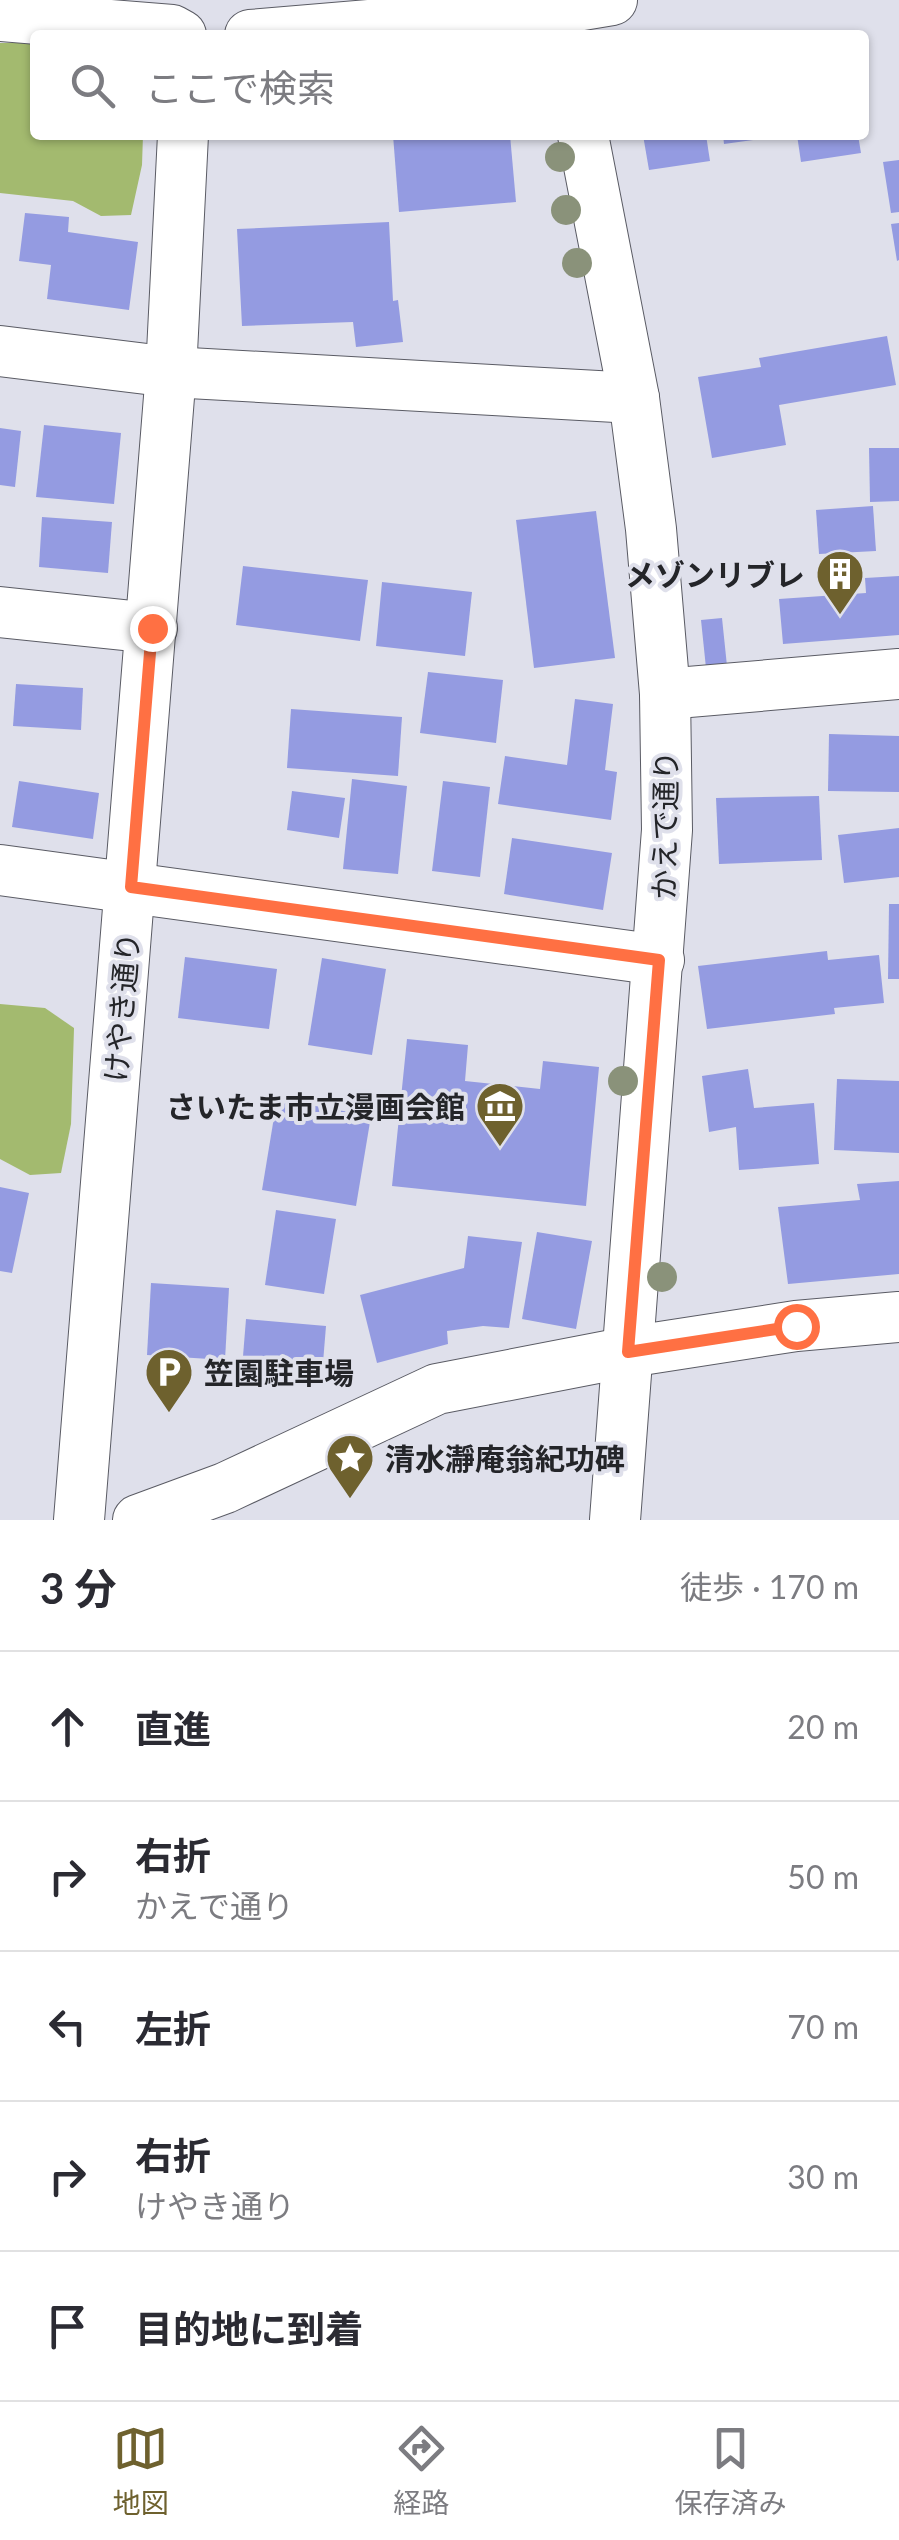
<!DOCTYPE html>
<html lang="ja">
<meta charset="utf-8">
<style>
:root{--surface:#fff;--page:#f7f7f7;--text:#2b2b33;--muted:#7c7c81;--line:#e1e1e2;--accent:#6e612e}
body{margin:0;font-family:Lato,"Noto Sans JP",sans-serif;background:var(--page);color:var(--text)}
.stop{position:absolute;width:30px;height:30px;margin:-22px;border:8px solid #ff7043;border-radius:50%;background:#fff}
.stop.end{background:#ff7043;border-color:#fff;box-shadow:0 2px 10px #0008}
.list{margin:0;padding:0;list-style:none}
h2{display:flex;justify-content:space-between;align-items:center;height:130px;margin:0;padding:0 40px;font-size:42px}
h2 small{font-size:32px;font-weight:400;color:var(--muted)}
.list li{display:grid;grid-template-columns:65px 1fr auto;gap:30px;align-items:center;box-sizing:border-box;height:150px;padding:0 40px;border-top:2px solid var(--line)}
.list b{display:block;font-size:38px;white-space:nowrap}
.list p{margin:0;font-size:32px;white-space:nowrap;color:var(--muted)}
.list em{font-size:32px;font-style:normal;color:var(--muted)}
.icon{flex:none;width:55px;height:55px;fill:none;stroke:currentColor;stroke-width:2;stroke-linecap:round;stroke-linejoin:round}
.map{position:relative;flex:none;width:899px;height:1520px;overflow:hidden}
.search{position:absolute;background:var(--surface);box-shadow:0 2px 8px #0004;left:30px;right:30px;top:30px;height:110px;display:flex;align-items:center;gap:25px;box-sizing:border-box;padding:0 35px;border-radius:10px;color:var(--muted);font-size:38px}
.sheet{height:880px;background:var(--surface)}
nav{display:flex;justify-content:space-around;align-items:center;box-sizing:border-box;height:140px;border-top:2px solid var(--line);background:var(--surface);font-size:28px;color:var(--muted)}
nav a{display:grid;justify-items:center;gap:5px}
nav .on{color:var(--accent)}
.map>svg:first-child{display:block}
.forest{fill:#a3ba6f}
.building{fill:#949be1}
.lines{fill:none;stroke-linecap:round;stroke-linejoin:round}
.minor-casing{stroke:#5a5b64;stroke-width:52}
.minor{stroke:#fff;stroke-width:50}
.tree{fill:#8a927a}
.route{stroke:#ff7043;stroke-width:12}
.labels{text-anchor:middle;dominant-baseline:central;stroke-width:8;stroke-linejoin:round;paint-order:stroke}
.poi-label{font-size:30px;font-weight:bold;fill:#242529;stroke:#dfe0eb;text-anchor:end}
.street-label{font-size:30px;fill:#242529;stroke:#dfe0eb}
</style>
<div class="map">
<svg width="899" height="1520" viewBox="0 0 899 1520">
<rect width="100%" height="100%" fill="#dfe0eb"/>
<g class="forest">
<polygon points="0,43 35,43 35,135 143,135 142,165 131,215 101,216 73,201 0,193"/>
<polygon points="0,1004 45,1008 74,1028 71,1124 61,1173 30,1175 0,1159"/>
</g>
<g class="building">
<polygon points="393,135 510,135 516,202 399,212"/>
<polygon points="643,135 706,135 710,161 649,170"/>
<polygon points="723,135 774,135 775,137 724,144"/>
<polygon points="797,135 858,135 861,153 801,162"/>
<polygon points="899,160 899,212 891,213 883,162"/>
<polygon points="25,213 69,217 68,232 138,242 129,310 47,299 51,265 19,261"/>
<polygon points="389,222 393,301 398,300 403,342 356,347 353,322 242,326 237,229"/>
<polygon points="899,223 899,260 897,261 891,224"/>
<polygon points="887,336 896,385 779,405 786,445 712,458 698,377 761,367 759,358"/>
<polygon points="44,425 121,433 114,504 36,497"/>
<polygon points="0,428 21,431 15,487 0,485"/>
<polygon points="869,448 899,448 899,501 870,502"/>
<polygon points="873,506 876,551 819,554 816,510"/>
<polygon points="596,511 615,658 534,668 516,520"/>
<polygon points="42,517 112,522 108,573 39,567"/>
<polygon points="243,566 368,580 360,641 236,625"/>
<polygon points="899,576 899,635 783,644 779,599 866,593 865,578"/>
<polygon points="382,582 472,592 465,656 376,646"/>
<polygon points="722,618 727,666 706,668 701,620"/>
<polygon points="428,672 503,680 496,743 420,733"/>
<polygon points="16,684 83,688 81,730 13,726"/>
<polygon points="575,699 613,704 605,770 617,772 611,820 498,804 505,756 567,765"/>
<polygon points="291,709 402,717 398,776 287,768"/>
<polygon points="829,734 899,736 899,792 828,791"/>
<polygon points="352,779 407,786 398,874 343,869"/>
<polygon points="19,781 99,793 93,839 12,827"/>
<polygon points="443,781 490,787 480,877 432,871"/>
<polygon points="292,791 345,798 339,838 287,830"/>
<polygon points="819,796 822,860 719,864 716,798"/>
<polygon points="899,828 899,877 844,883 838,835"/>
<polygon points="512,838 612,853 603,910 504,894"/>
<polygon points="889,904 899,904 899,979 888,979"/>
<polygon points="827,951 828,960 879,955 884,1003 834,1008 835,1014 707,1029 698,966"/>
<polygon points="185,957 277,969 269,1029 178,1018"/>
<polygon points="322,958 386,969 372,1055 308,1045"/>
<polygon points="407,1039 468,1045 465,1081 540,1089 543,1061 599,1067 586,1206 392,1186"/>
<polygon points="748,1069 754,1108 814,1103 819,1164 739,1170 736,1127 709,1132 702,1076"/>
<polygon points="837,1079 899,1081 899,1153 834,1150"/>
<polygon points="277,1099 371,1116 356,1206 262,1190"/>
<polygon points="899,1181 899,1274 788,1284 778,1207 860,1200 857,1184"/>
<polygon points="0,1187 29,1193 12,1273 0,1271"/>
<polygon points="276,1210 336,1219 324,1294 265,1285"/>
<polygon points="537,1232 592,1241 576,1329 522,1319"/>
<polygon points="468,1236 522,1242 509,1328 483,1326 447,1331 448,1344 377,1363 360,1295 464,1268"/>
<polygon points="151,1283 229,1288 225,1360 147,1355"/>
<polygon points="246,1319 326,1326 321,1387 241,1381"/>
</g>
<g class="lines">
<g class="minor-casing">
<g id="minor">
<polyline points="0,16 172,30 181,35"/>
<polyline points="250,35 558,9 612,0"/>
<polyline points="583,135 634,398 651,529 665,694 667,830 615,1520"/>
<polyline points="0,351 171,372 634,398"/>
<polyline points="0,612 152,628"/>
<polyline points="665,694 899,674"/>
<polyline points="0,870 659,960"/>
<polyline points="79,1520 171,372 183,135"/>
<polyline points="138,1520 225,1488 437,1389 628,1352 796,1326 899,1317"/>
</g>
</g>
<use href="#minor" class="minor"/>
</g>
<g class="tree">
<circle cx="560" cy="157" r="15"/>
<circle cx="566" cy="210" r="15"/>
<circle cx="577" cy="263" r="15"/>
<circle cx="623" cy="1081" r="15"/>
<circle cx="662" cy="1277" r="15"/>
</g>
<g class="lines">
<polyline class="route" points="152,628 131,887 659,960 628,1352 796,1326"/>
</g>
<defs>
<g id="building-pin" transform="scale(2.5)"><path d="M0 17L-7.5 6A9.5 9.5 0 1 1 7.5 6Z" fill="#6e612e" stroke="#dfe0eb"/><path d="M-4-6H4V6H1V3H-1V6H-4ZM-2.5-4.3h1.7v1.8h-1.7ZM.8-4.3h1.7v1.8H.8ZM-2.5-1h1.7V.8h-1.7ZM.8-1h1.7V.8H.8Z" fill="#fff"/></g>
<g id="museum-pin" transform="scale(2.5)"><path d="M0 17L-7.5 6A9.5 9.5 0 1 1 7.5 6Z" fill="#6e612e" stroke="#dfe0eb"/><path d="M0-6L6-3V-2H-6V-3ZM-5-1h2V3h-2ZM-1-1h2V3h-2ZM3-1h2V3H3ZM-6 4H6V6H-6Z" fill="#fff"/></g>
<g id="parking-pin" transform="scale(2.5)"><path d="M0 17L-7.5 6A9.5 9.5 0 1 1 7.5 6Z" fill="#6e612e" stroke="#dfe0eb"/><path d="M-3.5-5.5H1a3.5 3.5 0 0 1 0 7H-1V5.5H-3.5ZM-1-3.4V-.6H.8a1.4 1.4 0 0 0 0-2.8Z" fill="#fff"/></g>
<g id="sight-pin" transform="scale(2.5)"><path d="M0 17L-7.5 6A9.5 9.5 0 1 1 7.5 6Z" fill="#6e612e" stroke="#dfe0eb"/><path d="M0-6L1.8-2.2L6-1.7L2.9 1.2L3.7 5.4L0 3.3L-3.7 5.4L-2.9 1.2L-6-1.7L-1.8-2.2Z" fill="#fff"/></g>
</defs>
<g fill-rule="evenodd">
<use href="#building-pin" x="840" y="574"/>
<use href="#museum-pin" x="500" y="1106"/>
<use href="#parking-pin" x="169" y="1372"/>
<use href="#sight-pin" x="350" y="1458"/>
</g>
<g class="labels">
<g class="poi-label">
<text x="805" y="574">メゾンリブレ</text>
<text x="465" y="1106">さいたま市立漫画会館</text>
<text x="204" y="1372" text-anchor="start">笠園駐車場</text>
<text x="385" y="1458" text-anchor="start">清水瀞庵翁紀功碑</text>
</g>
<g class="street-label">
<text transform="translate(664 825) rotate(-89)">かえで通り</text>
<text transform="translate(121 1007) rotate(-85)">けやき通り</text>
</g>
</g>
</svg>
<div class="stop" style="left:796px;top:1326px"></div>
<div class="stop end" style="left:152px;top:628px"></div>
<div class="search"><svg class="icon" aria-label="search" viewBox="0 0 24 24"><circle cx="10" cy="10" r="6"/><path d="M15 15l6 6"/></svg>ここで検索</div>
</div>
<section class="sheet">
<h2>3 分<small>徒歩 · 170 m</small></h2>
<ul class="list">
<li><svg class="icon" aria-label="ahead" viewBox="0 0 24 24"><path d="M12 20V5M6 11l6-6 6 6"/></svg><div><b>直進</b></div><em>20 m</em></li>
<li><svg class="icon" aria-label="right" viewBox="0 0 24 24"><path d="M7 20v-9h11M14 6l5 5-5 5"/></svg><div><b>右折</b><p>かえで通り</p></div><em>50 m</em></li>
<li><svg class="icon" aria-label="left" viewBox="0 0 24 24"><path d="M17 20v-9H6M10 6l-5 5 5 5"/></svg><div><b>左折</b></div><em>70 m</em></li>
<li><svg class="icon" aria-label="right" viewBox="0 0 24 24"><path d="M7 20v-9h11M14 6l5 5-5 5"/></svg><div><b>右折</b><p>けやき通り</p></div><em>30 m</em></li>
<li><svg class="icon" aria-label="arrive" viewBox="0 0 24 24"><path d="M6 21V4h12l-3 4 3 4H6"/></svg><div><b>目的地に到着</b></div></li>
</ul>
</section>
<nav>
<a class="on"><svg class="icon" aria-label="map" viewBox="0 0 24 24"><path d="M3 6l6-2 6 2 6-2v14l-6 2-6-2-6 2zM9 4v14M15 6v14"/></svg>地図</a>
<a><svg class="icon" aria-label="directions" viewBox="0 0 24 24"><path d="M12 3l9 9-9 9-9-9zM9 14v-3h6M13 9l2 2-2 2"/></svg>経路</a>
<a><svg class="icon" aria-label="saved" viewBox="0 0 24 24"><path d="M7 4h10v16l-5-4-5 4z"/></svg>保存済み</a>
</nav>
